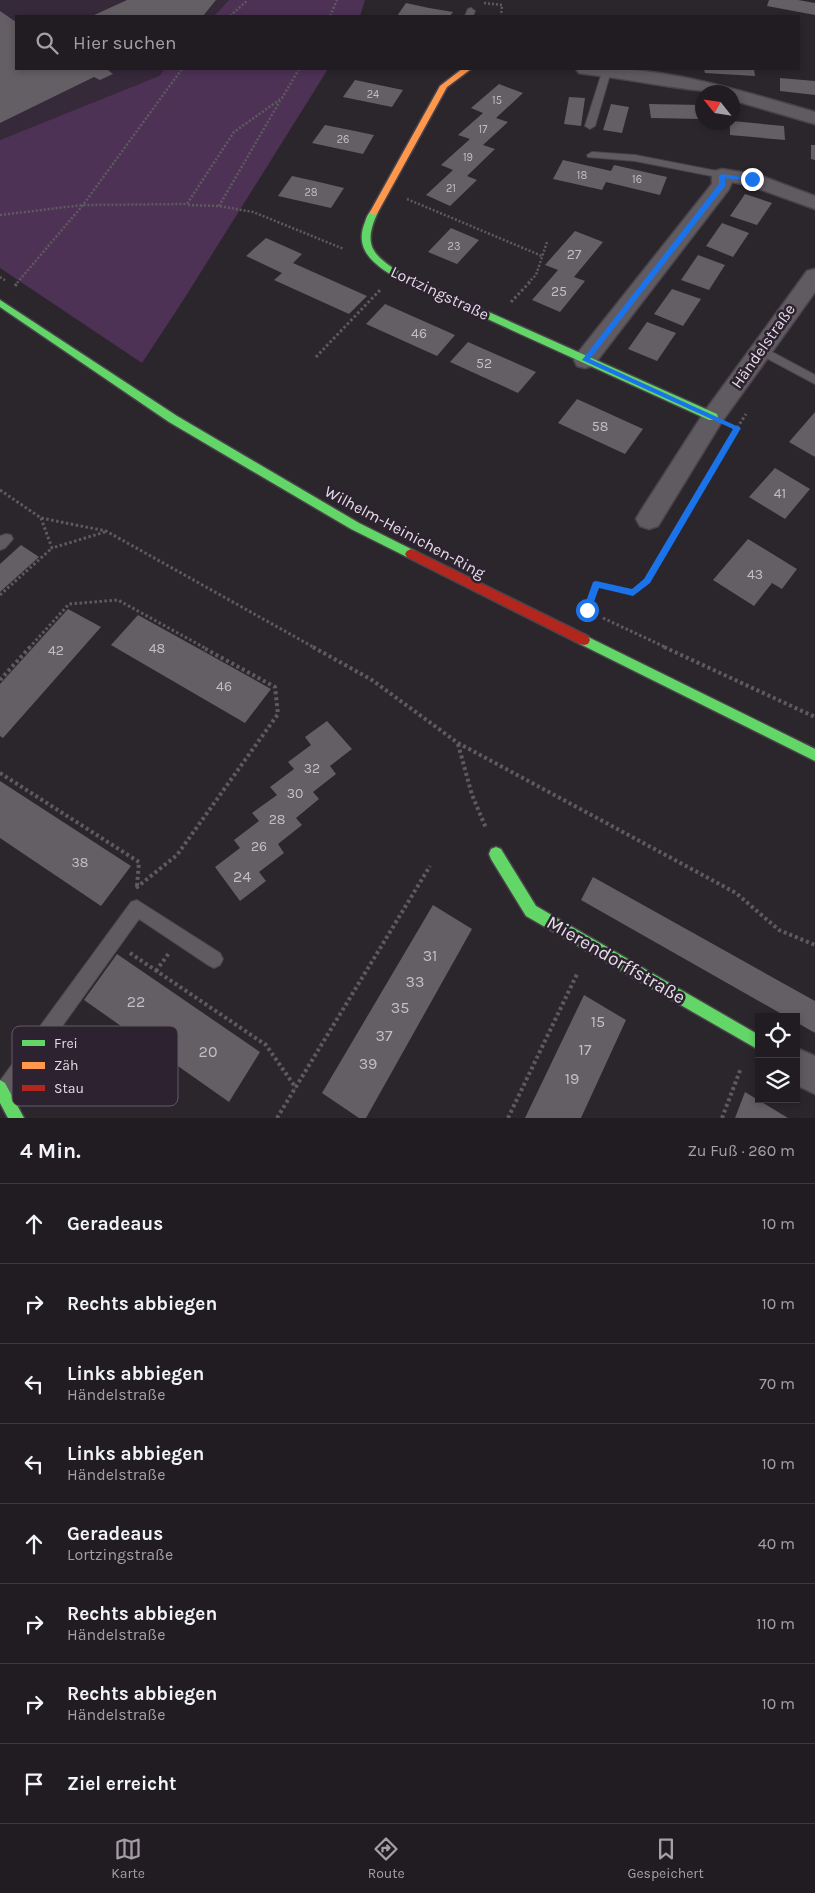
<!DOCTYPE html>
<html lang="de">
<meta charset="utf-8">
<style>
:root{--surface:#201c21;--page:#28252a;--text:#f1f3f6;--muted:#a2a1a5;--line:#3d3a3f;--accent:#a39ca4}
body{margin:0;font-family:Karla,sans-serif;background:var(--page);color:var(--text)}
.controls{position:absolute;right:15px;bottom:15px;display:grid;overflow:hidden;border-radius:0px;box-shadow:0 2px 8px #0003}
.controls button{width:45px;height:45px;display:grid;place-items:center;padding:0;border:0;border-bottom:1px solid var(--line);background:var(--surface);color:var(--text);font:25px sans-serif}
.compass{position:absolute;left:695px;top:85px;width:45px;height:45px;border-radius:50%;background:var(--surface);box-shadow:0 2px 8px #0003;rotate:300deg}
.stop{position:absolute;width:15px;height:15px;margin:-11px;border:4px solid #1a73e8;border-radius:50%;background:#fff}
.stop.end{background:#1a73e8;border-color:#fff;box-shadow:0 1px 5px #0008}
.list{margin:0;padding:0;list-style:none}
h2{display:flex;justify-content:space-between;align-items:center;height:65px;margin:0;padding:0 20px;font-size:21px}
h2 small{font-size:16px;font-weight:400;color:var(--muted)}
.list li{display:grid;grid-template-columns:32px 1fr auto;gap:15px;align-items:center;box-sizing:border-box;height:80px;padding:0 20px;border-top:1px solid var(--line)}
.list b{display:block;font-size:19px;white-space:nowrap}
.list p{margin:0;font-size:16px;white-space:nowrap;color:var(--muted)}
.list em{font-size:16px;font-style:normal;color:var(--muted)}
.icon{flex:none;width:28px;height:28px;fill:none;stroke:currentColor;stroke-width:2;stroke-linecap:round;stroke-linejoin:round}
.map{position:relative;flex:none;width:815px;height:1118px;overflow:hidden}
.search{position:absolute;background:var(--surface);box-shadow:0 2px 8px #0003;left:15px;right:15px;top:15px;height:55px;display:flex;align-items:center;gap:12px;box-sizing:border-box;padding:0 18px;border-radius:0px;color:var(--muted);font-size:19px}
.sheet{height:705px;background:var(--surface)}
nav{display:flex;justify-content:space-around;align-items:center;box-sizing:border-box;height:70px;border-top:1px solid var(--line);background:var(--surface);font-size:14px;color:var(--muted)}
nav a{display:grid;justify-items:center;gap:2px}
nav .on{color:var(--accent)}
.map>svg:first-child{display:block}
.built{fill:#35293a}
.green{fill:#4d3256}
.building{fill:#635f64}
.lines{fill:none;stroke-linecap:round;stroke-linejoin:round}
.lane-casing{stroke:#49444b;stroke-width:2}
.street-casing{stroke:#49444b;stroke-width:3}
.fast-casing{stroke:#49444b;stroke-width:3}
.slow-casing{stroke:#49444b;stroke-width:3}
.jam-casing{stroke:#49444b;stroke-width:3}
.path-far2{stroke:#5e5b5f;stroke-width:2.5;stroke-dasharray:2 2;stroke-linecap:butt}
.path-far1{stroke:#5e5b5f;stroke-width:3;stroke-dasharray:2.5 2.5;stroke-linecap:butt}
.path{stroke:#5e5b5f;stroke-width:4;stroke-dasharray:3 3;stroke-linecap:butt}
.lane{fill:#605b61;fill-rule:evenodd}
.street{fill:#605b61;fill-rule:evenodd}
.fast{fill:#63d668;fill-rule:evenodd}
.slow{fill:#ff974d;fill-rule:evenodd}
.jam{fill:#b3261e;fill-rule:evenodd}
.route{fill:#1a73e8}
.labels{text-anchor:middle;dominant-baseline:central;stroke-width:5;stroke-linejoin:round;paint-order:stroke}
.far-number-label{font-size:11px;fill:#c3bdc5}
.number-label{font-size:14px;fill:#c3bdc5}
.street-label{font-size:16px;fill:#e3dce5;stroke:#2c2230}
.near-number-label{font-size:16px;fill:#c3bdc5}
.near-street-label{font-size:19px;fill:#e3dce5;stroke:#2c2230}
.key{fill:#2c2230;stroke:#635a66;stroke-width:1}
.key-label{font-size:14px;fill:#e3dce5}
</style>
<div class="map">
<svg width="815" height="1118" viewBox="0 0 815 1118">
<rect width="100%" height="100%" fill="#2b262c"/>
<polygon class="built" points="0,0 229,0 214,16 16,16 16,69 165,69 159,76 0,140"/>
<g class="green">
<polygon points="229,0 365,0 360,16 214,16"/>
<polygon points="165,69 328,69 184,299 142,363 0,268 0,140 159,76"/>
</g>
<g class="building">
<polygon points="127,0 216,0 203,16 92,16"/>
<polygon points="769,0 798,0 815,3 815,15 767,6"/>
<polygon points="406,3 429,8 453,12 450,16 397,16"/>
<polygon points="0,11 16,22 16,69 111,69 108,70 113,74 100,80 94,77 0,123"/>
<polygon points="704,69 754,69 755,76 705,73"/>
<polygon points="780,78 815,81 815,95 780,91"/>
<polygon points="355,80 403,90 392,107 343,97"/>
<polygon points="499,84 523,93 496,118 508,122 483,145 495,149 467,176 477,180 450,206 426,195 453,170 441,165 470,139 458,135 483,113 471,108"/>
<polygon points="569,97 585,98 581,126 564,124"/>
<polygon points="611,104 629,107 622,133 603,130"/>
<polygon points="649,104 702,105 702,119 651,118"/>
<polygon points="732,121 784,126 785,140 730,135 730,122"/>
<polygon points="325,125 350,130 374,135 363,154 312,143"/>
<polygon points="811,145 815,145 815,160 811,159"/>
<polygon points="563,160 611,171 614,165 667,177 660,195 606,182 602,190 553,179"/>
<polygon points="292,176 319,182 344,188 331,208 278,196"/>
<polygon points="745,194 772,203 757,225 730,216"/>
<polygon points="722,223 749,233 733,257 706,246"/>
<polygon points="451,228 479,240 457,264 428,252"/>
<polygon points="575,231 603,242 574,277 585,281 560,312 532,300 558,270 545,265"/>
<polygon points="266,238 302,254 293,263 367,296 349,314 274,280 282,273 246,256"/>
<polygon points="698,255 725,265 709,290 681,280"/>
<polygon points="672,289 701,299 683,326 654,314"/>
<polygon points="385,304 437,327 455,335 437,356 366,324"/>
<polygon points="647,322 676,333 657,361 628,349"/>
<polygon points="468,342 518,364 536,372 518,393 450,362"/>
<polygon points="577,399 643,429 625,454 558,423"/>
<polygon points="815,412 815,457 789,442"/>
<polygon points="775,468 810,489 785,519 749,497"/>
<polygon points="748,539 797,569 782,589 772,583 754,606 713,580"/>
<polygon points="21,545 39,557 0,592 0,564"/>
<polygon points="68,609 101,627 3,738 0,736 0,684"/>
<polygon points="138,615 203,651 271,689 245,723 111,645"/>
<polygon points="327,721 352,749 330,766 336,774 313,792 319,799 296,818 302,825 278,844 284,853 259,872 266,881 240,901 215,867 240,848 234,840 259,821 252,813 277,795 270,787 294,769 288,762 311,745 305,737"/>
<polygon points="0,781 131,866 101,906 0,838"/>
<polygon points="593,877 815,1001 815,1033 796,1022 796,1017 787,1017 581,900"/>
<polygon points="433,905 472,929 366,1118 359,1118 322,1093"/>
<polygon points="117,954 260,1052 229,1102 84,1000"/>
<polygon points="584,995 626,1020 581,1118 525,1118"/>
<polygon points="745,1092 788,1118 735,1118"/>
</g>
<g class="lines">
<g class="lane-casing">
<g id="lane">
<polygon points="471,8 475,11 473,16 465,16 468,9"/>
<polygon points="603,69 609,69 611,71 595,126 590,129 585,126"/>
<polygon points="592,152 635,155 722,172 727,175 722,178 635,161 588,157 587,155"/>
<polygon points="761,346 815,375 815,384 757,353 755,350 757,347"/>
<polygon points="6,534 11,535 13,539 5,548 0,550 0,536"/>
<polygon points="137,900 220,953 223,959 220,965 214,968 208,965 139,919 10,1099 3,1101 0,1100 0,1081 131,902"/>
</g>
</g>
<g class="street-casing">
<g id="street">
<path d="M576 69C658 63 737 90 815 112V124L732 100V92C683 92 634 79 585 74L579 73Z"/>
<polygon points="722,169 759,175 815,196 815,209 748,185 732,182 729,189 593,366 585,368 577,366 574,360 577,354 712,184 712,175 715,171"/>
<polygon points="815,269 815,292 721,423 658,526 649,529 640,526 636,519 640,512 705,411 807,271"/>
<polygon points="796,1048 815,1056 815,1094 796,1085"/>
</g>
</g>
<g class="fast-casing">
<g id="fast">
<path d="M374 209 378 212C363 244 371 254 399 272L717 414 718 417 717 420H709L393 276C372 263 354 248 365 222 367 216 369 211 374 209Z"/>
<polygon points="0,300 177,416 359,523 415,551 417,554 415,557 407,557 351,529 169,422 0,307"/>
<polygon points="584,635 815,749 815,761 580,644 578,640 580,636"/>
<polygon points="496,847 501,849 536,906 759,1035 759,1050 526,916 491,859 489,854 491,849"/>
<polygon points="0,1080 5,1083 24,1118 8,1118 0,1103"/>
</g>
</g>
<g class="slow-casing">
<polygon id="slow" points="462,69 471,69 447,87 378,212 374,215 371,214 370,212 440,86"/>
</g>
<g class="jam-casing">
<polygon id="jam" points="411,549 588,636 590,640 588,644 584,645 580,644 407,557 405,554 407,551"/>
</g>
<g class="path-far2">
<polyline points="484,3 502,5 501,16"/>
<polyline points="230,16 248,0"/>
<polyline points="330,16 337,0"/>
<polyline points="407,199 542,256"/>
<polyline points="188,205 219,206 253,212 344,249"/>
<polyline points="219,206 280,101"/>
<polyline points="0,215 83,205 187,204 234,132 282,98 299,69"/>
<polyline points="0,277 6,281"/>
<polyline points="17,283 83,205 182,69"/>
<polyline points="528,283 536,275 547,242"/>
</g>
<g class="path-far1">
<polyline points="15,286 18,282"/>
<polyline points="511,302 530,282"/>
<polyline points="316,357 381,289"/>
<polyline points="737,428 746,414"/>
<polyline points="0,490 41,518 106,531 315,648"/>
<polyline points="41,518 52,548 105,532"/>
<polyline points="0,595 52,548"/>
<polyline points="587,610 596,584 633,593 647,581 737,428 734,427"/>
<polyline points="603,618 667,648"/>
<polyline points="29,648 69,604 118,600 205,648"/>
</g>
<g class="path">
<polyline points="313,647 372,680 458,743 736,893 779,930 815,945"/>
<polyline points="664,647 815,717"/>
<polyline points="0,680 30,647"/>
<polyline points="458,744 472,795 486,828"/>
<polyline points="0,773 139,862 137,886"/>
<polyline points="136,888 177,855 278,714 275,687 202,647"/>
<polyline points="130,953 266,1045 296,1088"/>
<polyline points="156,971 169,953"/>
<polyline points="277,1118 430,866"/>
<polyline points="508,1118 578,972"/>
<polyline points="722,1118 741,1068"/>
</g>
<use href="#lane" class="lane"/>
<use href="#street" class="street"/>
<use href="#fast" class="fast"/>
<use href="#slow" class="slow"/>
<use href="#jam" class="jam"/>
</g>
<polygon class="route" points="722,174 755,179 752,181 725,178 725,186 590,359 741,428 650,583 633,596 599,588 591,610 587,614 583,610 593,582 596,581 632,589 644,579 733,429 582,360 719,184 719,176"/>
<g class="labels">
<g class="far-number-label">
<text x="373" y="94">24</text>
<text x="497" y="100">15</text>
<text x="483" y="129">17</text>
<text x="343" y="139">26</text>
<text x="468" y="157">19</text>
<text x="582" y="175">18</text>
<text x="637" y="179">16</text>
<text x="451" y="188">21</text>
<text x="311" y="192">28</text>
<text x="454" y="246">23</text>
</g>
<g class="number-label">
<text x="574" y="254">27</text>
<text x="559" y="291">25</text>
<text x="419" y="333">46</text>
<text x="484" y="363">52</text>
<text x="600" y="426">58</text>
<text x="780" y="493">41</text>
<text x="755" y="574">43</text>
<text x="157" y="648">48</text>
<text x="56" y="650">42</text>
<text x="224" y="686">46</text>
<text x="312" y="768">32</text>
<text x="295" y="793">30</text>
<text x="277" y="819">28</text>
<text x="259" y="846">26</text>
<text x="80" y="862">38</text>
</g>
<g class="street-label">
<text transform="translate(440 293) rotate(25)">Lortzingstraße</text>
<text transform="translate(763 346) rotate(-55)">Händelstraße</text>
<text transform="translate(405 532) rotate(28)">Wilhelm-Heinichen-Ring</text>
</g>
<g class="near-number-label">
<text x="242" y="876">24</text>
<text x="430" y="955">31</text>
<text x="415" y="981">33</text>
<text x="136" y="1001">22</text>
<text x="400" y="1007">35</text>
<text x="598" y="1021">15</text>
<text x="384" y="1035">37</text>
<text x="585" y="1049">17</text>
<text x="208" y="1051">20</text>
<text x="368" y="1063">39</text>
<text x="572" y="1078">19</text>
</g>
<g class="near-street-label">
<text transform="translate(616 960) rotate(30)">Mierendorffstraße</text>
</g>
</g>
<rect x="12" y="1026" width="166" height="80" rx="8" class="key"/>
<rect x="22" y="1040" width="23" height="6" fill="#63d668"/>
<rect x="22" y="1062" width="23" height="7" fill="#ff974d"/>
<rect x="22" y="1085" width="23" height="6" fill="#b3261e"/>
<g class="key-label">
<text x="54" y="1048">Frei</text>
<text x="54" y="1070">Zäh</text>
<text x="54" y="1093">Stau</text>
</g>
</svg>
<div class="controls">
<button><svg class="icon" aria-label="locate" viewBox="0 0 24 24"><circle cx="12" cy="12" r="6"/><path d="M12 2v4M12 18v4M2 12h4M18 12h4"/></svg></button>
<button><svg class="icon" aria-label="layers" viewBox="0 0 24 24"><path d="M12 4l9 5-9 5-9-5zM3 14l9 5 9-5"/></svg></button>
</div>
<svg class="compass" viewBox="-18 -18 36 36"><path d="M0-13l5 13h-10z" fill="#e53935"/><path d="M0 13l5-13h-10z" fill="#a2a1a5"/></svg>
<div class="stop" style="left:587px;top:610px"></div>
<div class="stop end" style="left:752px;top:179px"></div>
<div class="search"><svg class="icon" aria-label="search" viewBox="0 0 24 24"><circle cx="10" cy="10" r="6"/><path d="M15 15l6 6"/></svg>Hier suchen</div>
</div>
<section class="sheet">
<h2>4 Min.<small>Zu Fuß · 260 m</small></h2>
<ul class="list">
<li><svg class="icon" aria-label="ahead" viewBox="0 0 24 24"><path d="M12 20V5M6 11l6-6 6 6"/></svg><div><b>Geradeaus</b></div><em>10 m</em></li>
<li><svg class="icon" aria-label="right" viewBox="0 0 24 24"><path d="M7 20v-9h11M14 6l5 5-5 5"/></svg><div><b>Rechts abbiegen</b></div><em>10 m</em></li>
<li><svg class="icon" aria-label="left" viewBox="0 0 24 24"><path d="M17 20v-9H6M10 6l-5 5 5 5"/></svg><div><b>Links abbiegen</b><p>Händelstraße</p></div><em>70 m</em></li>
<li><svg class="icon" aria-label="left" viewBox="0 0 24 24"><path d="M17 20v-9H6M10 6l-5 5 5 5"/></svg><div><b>Links abbiegen</b><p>Händelstraße</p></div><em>10 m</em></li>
<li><svg class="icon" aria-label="ahead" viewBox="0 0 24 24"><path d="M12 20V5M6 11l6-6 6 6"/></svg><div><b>Geradeaus</b><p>Lortzingstraße</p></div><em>40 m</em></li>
<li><svg class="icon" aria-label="right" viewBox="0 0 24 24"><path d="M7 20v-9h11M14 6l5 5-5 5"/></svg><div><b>Rechts abbiegen</b><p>Händelstraße</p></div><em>110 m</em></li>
<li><svg class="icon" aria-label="right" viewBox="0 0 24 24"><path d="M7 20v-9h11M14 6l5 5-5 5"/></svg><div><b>Rechts abbiegen</b><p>Händelstraße</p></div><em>10 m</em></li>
<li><svg class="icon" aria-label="arrive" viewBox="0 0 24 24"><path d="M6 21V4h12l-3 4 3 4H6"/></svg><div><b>Ziel erreicht</b></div></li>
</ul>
</section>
<nav>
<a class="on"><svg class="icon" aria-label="map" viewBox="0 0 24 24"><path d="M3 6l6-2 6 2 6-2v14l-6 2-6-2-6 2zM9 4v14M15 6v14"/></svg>Karte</a>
<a><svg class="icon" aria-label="directions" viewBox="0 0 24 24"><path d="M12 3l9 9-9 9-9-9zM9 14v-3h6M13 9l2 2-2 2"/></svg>Route</a>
<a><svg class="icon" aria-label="saved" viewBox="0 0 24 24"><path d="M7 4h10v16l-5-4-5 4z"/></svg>Gespeichert</a>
</nav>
